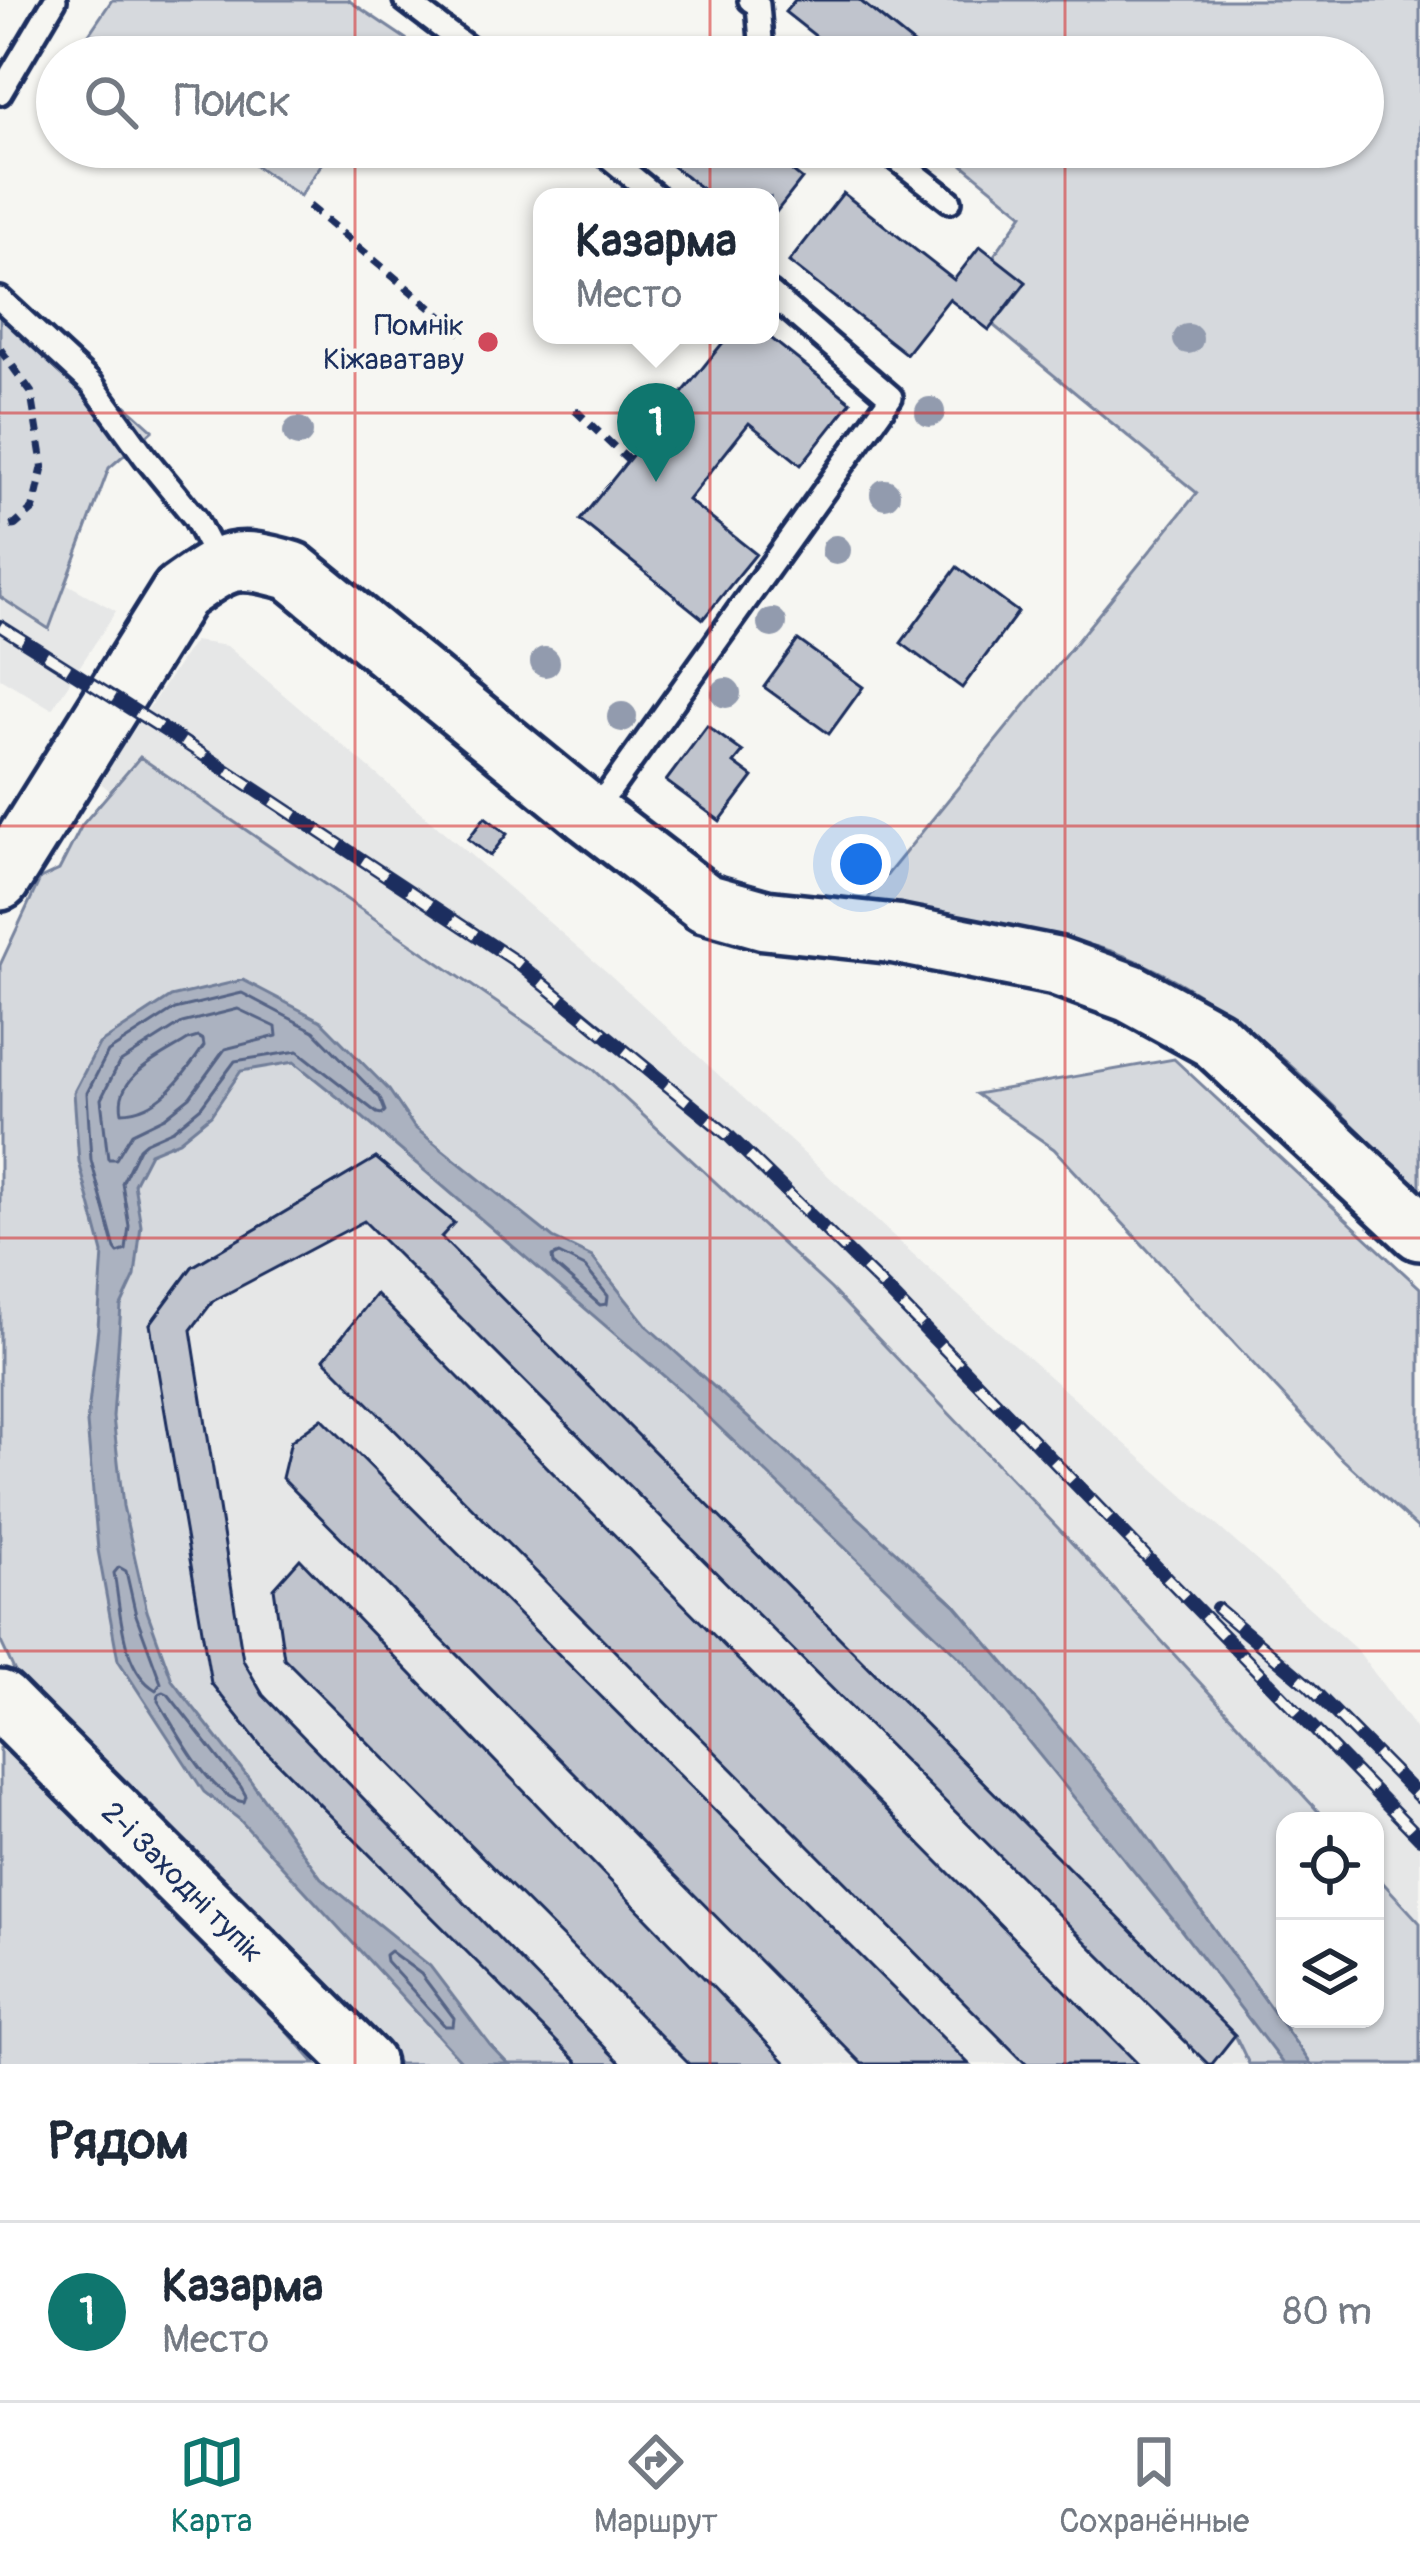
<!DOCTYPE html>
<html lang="ru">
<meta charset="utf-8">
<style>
:root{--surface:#fff;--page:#f2f2f3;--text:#1f2937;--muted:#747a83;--line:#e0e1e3;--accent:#0f766e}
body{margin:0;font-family:Pangolin,sans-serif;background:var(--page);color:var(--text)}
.controls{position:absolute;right:36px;bottom:36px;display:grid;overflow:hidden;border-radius:24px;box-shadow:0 3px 9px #0004}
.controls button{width:108px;height:108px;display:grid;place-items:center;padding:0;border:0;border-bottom:3px solid var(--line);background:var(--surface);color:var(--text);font:60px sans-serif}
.you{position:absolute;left:861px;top:864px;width:42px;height:42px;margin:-30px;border:9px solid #fff;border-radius:50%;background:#1a73e8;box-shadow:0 0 0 18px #1a73e833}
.badge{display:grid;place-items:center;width:78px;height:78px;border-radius:50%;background:var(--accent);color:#fff;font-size:39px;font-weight:700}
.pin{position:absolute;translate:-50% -99px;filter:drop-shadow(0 3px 6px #0008)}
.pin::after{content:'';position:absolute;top:63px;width:42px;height:36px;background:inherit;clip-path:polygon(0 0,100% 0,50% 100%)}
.popup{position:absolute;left:533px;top:188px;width:246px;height:156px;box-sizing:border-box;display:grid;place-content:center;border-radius:24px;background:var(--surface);filter:drop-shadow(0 3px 9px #0005);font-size:39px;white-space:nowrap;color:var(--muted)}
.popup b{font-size:45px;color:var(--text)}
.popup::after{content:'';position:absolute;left:50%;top:100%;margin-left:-24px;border:24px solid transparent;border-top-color:var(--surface)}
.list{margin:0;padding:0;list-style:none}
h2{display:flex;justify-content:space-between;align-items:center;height:156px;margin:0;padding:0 48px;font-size:51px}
h2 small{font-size:39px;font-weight:400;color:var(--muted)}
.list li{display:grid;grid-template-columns:78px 1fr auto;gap:36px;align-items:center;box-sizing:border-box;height:180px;padding:0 48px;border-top:3px solid var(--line)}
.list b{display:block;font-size:45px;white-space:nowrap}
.list p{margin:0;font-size:39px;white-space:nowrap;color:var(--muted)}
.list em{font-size:39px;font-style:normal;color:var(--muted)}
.icon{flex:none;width:66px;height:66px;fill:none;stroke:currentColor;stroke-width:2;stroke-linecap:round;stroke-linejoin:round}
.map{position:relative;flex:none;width:1420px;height:2064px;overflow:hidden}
.search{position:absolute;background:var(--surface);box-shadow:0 3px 9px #0004;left:36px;right:36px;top:36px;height:132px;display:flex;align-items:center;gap:30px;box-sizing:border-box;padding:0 42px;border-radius:66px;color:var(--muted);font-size:45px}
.sheet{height:336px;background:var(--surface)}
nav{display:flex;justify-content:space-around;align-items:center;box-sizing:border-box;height:168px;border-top:3px solid var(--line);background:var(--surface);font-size:33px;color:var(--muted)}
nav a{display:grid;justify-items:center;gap:6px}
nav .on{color:var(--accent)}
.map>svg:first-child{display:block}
.built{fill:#e6e7e7}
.green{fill:#d6d9dd;stroke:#78849e;stroke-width:3}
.water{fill:#abb2c0;stroke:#717e99;stroke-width:3}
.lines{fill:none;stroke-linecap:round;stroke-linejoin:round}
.shore{stroke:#556385;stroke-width:3}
.building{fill:#c0c4cd;stroke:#1b2f5e;stroke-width:3}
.service-casing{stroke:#1b2f5e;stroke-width:30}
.secondary-casing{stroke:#1b2f5e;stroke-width:66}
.path{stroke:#1b2f5e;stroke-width:8;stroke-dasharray:12 9;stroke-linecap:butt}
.service{stroke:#f6f6f2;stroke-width:21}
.secondary{stroke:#f6f6f2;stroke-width:57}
.rail-casing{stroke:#1b2f5e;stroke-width:14}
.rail{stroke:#f6f6f2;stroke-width:9;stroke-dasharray:27;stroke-linecap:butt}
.tree{fill:#929bae}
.grid{fill:none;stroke:#d62828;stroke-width:3;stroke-opacity:0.55}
.poi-dot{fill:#d1495b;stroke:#f6f6f2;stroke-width:4.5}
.labels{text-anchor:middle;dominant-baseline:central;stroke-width:9;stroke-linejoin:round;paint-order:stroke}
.poi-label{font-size:30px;fill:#1b2f5e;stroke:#f6f6f2;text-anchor:end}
.street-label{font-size:30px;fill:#1b2f5e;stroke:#f6f6f2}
</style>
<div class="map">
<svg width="1420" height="2064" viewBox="0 0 1420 2064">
<rect width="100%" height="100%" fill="#f6f6f2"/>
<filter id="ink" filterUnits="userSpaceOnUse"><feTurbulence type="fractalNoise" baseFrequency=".00833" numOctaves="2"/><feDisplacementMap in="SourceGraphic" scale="24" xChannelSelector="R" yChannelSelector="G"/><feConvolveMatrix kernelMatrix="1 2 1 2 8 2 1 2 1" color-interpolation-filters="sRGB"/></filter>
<g filter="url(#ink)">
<g class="built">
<polygon points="0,547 116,611 52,709 0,678"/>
<polygon points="194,641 227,646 608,973 951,1289 1358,1651 1420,1735 1420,2002 1375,1958 1375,1821 1285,1821 600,1174 99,782"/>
<polygon points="376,1158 477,1232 1235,2035 1249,2064 579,2064 262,1747 211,1683 150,1324 192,1267"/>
</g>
<g class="green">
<polygon points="112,0 348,0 406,39 394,57 96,57 80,47"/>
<path d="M859 0H1420V1191C1331 1106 1244 1004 1127 957 1094 943 1055 938 1020 931 969 921 918 911 866 901L1197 493 993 325 1026 283 993 257 1023 214 963 165 974 147H1363V57H930Z"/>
<polygon points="228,147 333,147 300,196"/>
<polygon points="0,293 153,430 109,468 49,629 0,597"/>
<polygon points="140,757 593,1069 831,1289 1058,1528 1327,1821 1285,1821 1285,2019 1375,2019 1375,1874 1420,1923 1420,2064 1249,2064 1235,2035 441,1238 453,1222 376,1158 192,1267 150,1324 262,1747 579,2064 399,2064 24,1691 0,1640 0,965 40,879 59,870 82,825"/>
<polygon points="1174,1059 1420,1288 1420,1530 1338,1455 1054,1149 976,1094"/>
<polygon points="3,1747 263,2004 316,2064 0,2064 0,1748"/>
</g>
<polygon class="water" points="243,980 321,1021 389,1090 414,1127 553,1238 592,1257 648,1327 956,1606 1125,1805 1311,2064 1283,2064 1175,1922 964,1662 678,1388 361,1116 294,1062 241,1071 211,1115 179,1141 150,1153 134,1184 141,1226 135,1276 121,1306 113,1417 123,1506 147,1611 172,1680 250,1780 321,1878 430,1966 490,2045 508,2064 464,2064 239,1819 204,1792 118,1660 98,1550 87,1423 98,1328 103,1253 79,1162 74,1092 99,1044 171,997"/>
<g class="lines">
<g class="shore">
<polygon points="242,993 314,1031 380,1098 385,1111 382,1114 377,1113 298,1051 235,1061 201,1107 173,1130 146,1142 139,1148 122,1183 129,1226 126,1250 118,1253 115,1249 91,1160 87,1093 108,1052 175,1009"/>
<polygon points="238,1009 276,1027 277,1036 225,1049 190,1097 165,1117 132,1133 116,1159 108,1159 101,1099 119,1063 182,1023"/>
<path d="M198 1037 203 1040 204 1046C184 1075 160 1112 122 1112 114 1076 163 1056 188 1040Z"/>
<polygon points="559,1254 585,1267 608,1296 607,1304 600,1305 553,1264 552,1257"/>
<path d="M119 1567 126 1571 136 1615 161 1683 156 1690C121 1670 121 1610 114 1573Z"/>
<path d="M164 1692 168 1694 241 1787 246 1796 244 1802C209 1797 177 1730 158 1701L159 1694Z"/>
<polygon points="390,1951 421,1974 454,2018 453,2026 445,2026 386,1961 385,1955"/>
</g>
</g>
<g class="building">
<polygon points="795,0 859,0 930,57 842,57 785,12"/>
<polygon points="658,147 762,147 802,179 770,220 770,197 713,197 654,152"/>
<polygon points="843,193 954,280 980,246 1026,282 989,330 949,299 906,354 789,262"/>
<polygon points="729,335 767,335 851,402 801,465 749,423 688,500 756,554 703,619 580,520"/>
<polygon points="957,567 1018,612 962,688 901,643"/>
<polygon points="798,640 863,687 829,734 764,687"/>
<polygon points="707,726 743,752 734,763 753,777 720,821 666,781"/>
<polygon points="485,817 507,834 490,856 468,839"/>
<polygon points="376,1158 454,1223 441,1237 1235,2035 1212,2064 1208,2064 364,1221 213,1301 191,1330 243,1660 263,1695 621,2064 579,2064 262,1747 211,1683 150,1324 192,1267"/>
<polygon points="376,1294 1138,2064 1026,2064 324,1359"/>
<polygon points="322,1418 969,2064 862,2064 282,1478 291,1441"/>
<polygon points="300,1559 787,2064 689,2064 284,1658 274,1588"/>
</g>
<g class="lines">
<g class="service-casing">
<g id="service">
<polyline points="405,0 480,57"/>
<polyline points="750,0 758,5 762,52 768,57"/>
<polyline points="0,93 55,0"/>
<polyline points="596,147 657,197"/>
<polyline points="881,147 950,201"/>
<polyline points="0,299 92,384 145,457 195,518 219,565"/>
<polyline points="590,812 611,789 891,397 770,293"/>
</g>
</g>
<g class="secondary-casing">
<g id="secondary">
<path d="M0 881 180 593C228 559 234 554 292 571L589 814 705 903 765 920 896 934 1056 966 1130 993 1214 1039 1420 1231"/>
<path id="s1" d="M0 1700 365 2064"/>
</g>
</g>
<g class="path">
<polyline points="309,206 461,333"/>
<polyline points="0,349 31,392 43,466 33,509 15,525 0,528"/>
<polyline points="575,410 628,460"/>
</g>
<use href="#service" class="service"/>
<use href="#secondary" class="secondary"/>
<g class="rail-casing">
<g id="rail">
<polyline points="0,626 182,741 514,960 728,1135 888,1291 1420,1838"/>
<polyline points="1217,1608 1309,1686 1420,1798"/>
</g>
</g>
<use href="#rail" class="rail"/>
</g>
<g class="tree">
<circle cx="1188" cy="339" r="15"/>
<circle cx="930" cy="412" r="15"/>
<circle cx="298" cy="432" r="15"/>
<circle cx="885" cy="494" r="15"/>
<circle cx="836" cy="550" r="15"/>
<circle cx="772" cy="623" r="15"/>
<circle cx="545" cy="662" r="15"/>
<circle cx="726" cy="693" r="15"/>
<circle cx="622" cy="717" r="15"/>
</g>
</g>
<path class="grid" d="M355 0V57M710 0V57M1065 0V57M355 147V2064M710 147V2064M1065 147V2064M0 413H1420M0 826H1420M0 1238H1420M0 1651H1420"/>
<circle class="poi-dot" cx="488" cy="342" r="12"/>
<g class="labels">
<g class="poi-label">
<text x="464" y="325">Помнік<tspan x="464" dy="34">Кіжаватаву</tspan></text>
</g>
<g class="street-label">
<text stroke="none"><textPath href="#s1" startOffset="258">2-і Заходні тупік</textPath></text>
</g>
</g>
</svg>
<div class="controls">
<button><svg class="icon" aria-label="locate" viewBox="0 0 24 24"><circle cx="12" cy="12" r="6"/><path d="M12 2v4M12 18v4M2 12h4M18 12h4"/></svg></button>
<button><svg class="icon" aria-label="layers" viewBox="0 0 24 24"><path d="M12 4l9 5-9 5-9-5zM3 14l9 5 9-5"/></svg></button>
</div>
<div class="you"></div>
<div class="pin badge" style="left:656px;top:482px">1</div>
<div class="popup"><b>Казарма</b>Место</div>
<div class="search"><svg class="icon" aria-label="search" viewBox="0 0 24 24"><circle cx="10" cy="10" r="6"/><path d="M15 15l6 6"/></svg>Поиск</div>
</div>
<section class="sheet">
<h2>Рядом<small></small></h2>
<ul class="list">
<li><span class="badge">1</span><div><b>Казарма</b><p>Место</p></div><em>80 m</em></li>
</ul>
</section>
<nav>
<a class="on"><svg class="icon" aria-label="map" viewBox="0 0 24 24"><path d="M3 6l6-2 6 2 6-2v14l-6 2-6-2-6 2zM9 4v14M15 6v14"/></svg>Карта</a>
<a><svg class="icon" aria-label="directions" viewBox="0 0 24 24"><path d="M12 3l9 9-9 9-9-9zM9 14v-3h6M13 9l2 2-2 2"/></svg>Маршрут</a>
<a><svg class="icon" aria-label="saved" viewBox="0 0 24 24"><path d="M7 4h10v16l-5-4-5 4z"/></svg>Сохранённые</a>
</nav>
